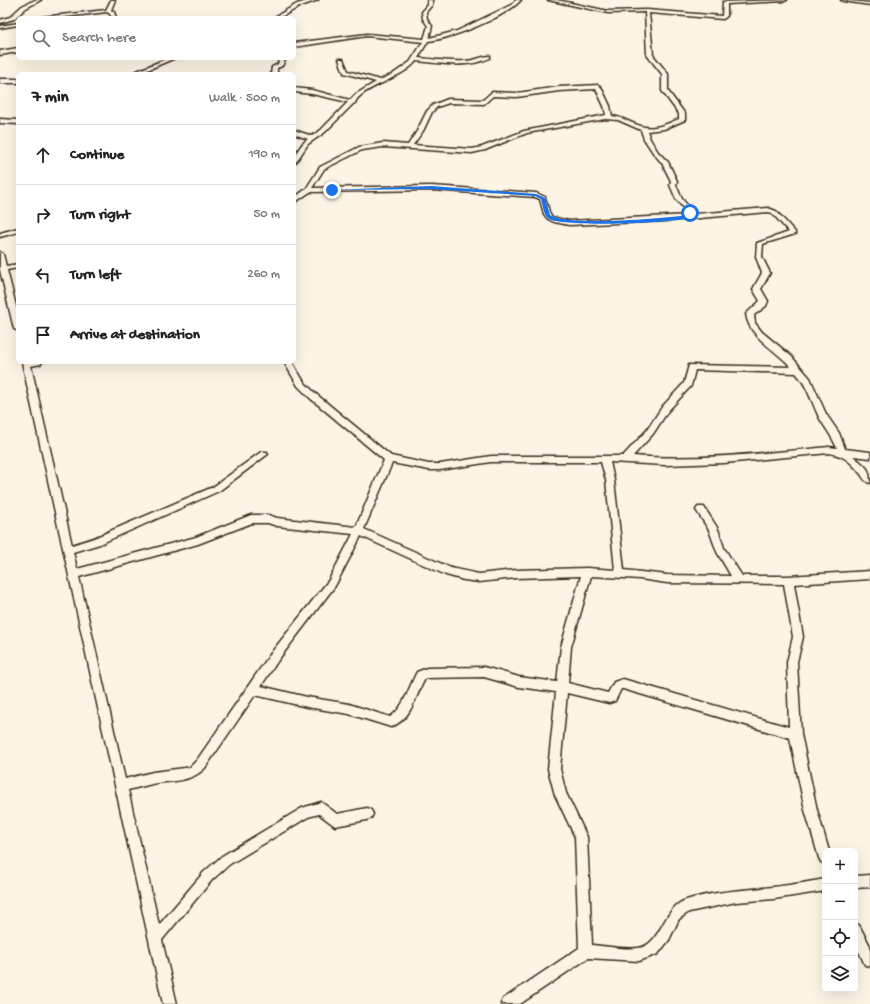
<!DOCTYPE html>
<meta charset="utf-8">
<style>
:root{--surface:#fff;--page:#f6f6f6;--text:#222;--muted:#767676;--line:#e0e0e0}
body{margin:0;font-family:"Gochi Hand",sans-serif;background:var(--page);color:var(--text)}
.controls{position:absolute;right:12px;bottom:12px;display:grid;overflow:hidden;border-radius:6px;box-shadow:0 4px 16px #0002}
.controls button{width:36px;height:36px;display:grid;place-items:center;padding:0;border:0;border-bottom:1px solid var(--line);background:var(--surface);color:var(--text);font:20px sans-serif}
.stop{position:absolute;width:12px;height:12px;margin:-9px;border:3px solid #1a73e8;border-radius:50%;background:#fff}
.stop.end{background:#1a73e8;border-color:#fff;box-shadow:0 1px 4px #0008}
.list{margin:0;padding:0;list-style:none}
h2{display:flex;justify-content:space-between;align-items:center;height:52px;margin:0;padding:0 16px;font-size:17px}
h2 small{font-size:13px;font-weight:400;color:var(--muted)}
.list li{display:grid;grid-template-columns:26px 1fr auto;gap:12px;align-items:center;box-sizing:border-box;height:60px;padding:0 16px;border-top:1px solid var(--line)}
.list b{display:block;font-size:15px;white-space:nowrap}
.list em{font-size:13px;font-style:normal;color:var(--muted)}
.icon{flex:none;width:22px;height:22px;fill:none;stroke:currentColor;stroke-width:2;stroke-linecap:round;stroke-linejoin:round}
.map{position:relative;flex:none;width:870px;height:1004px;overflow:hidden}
.search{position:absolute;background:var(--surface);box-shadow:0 4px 16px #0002;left:16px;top:16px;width:280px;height:44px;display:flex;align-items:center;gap:10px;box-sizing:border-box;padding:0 14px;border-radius:6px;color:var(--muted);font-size:15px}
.panel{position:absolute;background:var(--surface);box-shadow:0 4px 16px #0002;left:16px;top:72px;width:280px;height:292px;border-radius:6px}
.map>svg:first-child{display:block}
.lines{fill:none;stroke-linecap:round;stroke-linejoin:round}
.minor-casing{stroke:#3b2a1e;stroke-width:3}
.minor{fill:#fcf5e5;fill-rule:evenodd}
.route{fill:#1a73e8}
</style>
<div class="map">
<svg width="870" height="1004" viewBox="0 0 870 1004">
<rect width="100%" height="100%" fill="#fcf5e5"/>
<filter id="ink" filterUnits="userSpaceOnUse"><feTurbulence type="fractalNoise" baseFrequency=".025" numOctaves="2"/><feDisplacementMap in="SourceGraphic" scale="8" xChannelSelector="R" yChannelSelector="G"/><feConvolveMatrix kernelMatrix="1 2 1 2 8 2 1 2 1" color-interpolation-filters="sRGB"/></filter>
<g filter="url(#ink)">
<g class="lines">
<g class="minor-casing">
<g id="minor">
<polygon points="35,0 41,0 26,8 14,19 0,23 0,20 10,17 22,6"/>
<polygon points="111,0 115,0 111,10 114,12 116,18 112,18 110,14 107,12 56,18 40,18 42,17 106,10"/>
<polygon points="311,0 318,0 301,6 279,18 273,18 297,4"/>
<path d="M428 0H432V5L426 12 427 19 432 26 429 38 457 31 511 5 516 0H521C506 17 451 39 428 41L418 58C434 59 449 62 465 61 474 61 483 56 490 56V58C466 69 441 63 416 61 406 77 359 88 355 103L353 104 325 132 308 144 296 162 294 163C294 154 301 144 308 139L294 134V130L312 136 321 130 348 102 312 94 294 92V88L312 90 350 100 356 94 376 82 344 73 339 59H343L348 71 380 80 393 74 410 62 423 42 367 36 294 47V43L367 34 424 39 428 26 423 19 422 12 428 5Z"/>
<path d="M548 0H557L608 11 647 10 722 16 723 2 787 0 785 1 727 4V16L723 19 649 13 653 55 668 74V91L685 114V120L664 129 647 131 650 139 658 152 668 162 677 181 676 185 682 199 695 214 768 208 776 211 795 232V234L763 244 762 257 770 273 761 289 768 301 766 306 754 315 755 323 762 332 791 356 810 378 826 414 839 433 845 449 870 452V458L853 456C865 466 870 467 870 483 864 482 863 476 859 472 850 461 843 455 829 453L724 463 665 465 610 462 614 480 624 570 667 575 731 576 717 552 709 530 696 510 698 507H704L718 529 724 548 742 576H788L870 571V579L794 584 803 637 797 662 801 734 817 810 829 851H825V864L821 862 819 858 805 810 790 738 623 689H621L615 701 609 703 567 693 560 769 566 793 587 837 592 945C606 946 624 950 638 948 661 946 663 907 686 900 714 891 744 890 773 887 791 885 808 882 825 879V891L774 899 736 902 689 912 679 919 669 940 658 954 639 961 588 958 520 1004H501L503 999 579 948 575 837 555 795 548 769 556 692 519 687 484 677 427 678 425 679C415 696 412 719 391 727L349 714 307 707 255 695 205 768C190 783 172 780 152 784 144 786 136 788 128 790L159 925 204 872 222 856 302 808 321 802 337 814 367 808 371 810 373 814 371 818 367 820 335 826 319 814 308 817 230 864 212 880 162 940 177 1004H163L22 362H42L41 364 31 366 72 545 94 538 213 487 261 452H267L268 454 219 491 100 544 73 552 77 569 196 537 251 515H268L277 518 356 527 384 460 310 398 298 386 284 362H292L304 382 316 394 391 456 429 464H440L491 456H623L647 430 662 407 684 383 689 365 791 367C777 350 749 338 746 314L760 301 753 289 762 273 756 257 757 243 789 232 772 213 768 212 666 221 569 225 554 222 548 219 544 214 540 199 535 197 431 190 310 192 294 203V198L306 189 320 167 359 147 383 143 408 145 417 131 427 111 433 105 448 99 483 100 492 92 517 93 559 87 598 85 601 87 610 106 612 116C624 117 633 125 645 127 657 129 669 123 679 119V114L662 91V74L647 55 645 12 608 13ZM596 89 604 106 606 115 524 131 482 147 472 149 413 145 423 131 432 112 437 107 449 103 484 104 493 96 517 97 559 91ZM605 119 618 120 641 130 644 139 654 154 662 163 671 181 670 185 676 199 689 215 569 221 552 217 549 212 545 197 536 193 431 186 312 188 324 169 362 150 383 147 472 153 485 150 527 133ZM695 370 796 373C807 385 811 400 818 415 824 427 831 434 837 448L829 447C764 453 698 461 633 456L653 434 668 411 691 386ZM491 462H601L606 480 615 570 587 568 516 570 479 574 451 568 364 529 392 463 429 470H440ZM252 523H268L277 526 353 534 329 580 271 653 197 760 190 767 185 768 153 772 125 779 79 577 198 544ZM361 536 446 575 464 580 479 582 516 578 581 576 561 647 557 682 519 677 484 667 427 668 417 672C409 686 405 707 390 717L349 704 307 697 261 686 279 659 335 586ZM591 576 640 579 667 583 784 584 793 637 787 662 789 727 623 679 614 682 608 693 568 683 571 647Z"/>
<polygon points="841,0 870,3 870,5 843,1"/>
<polygon points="18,23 18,25 0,28 0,26"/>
<polygon points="18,48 18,52 0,55 0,51"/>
<polygon points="168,58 175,58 138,74 130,74"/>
<polygon points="280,58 286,58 282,66 277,68 277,74 271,74 272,67 278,64"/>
<rect x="0" y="79" width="18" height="4"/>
<polygon points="0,119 18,120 18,124 0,123"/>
<polygon points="18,228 18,232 0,237 0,233"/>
<polygon points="0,252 3,254 6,266 18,264 18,268 7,270 18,314 18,331 14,329 0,270"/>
<polygon points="870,875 870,887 855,888 855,876"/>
<polygon points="855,923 859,925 870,946 870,966 865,965 855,943"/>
</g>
</g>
<use href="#minor" class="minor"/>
</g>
</g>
<path class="route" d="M431 186 536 194 545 198 550 215C567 227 665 218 690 215L688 213 690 212 695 216C681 224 563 227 549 219 543 215 543 205 541 199L535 196 431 189 330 190Z"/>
</svg>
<div class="controls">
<button>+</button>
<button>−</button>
<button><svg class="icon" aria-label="locate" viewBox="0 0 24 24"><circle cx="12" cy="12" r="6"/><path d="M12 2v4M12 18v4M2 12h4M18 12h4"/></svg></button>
<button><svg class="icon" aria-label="layers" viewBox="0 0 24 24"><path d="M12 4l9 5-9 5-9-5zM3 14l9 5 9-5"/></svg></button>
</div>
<div class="stop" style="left:690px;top:213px"></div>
<div class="stop end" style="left:332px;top:190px"></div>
<div class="search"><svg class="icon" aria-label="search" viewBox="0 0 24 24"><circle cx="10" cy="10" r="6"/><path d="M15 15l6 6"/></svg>Search here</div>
<section class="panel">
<h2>7 min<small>Walk · 500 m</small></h2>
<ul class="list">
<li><svg class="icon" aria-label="ahead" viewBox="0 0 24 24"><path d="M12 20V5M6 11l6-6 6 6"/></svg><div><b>Continue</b></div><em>190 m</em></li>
<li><svg class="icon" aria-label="right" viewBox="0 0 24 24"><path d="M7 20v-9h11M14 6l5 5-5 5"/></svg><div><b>Turn right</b></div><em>50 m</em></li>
<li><svg class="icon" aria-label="left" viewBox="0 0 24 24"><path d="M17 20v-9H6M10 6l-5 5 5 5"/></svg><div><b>Turn left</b></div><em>260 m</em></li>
<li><svg class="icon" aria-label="arrive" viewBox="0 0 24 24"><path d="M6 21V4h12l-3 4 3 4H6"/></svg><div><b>Arrive at destination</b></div></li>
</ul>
</section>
</div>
